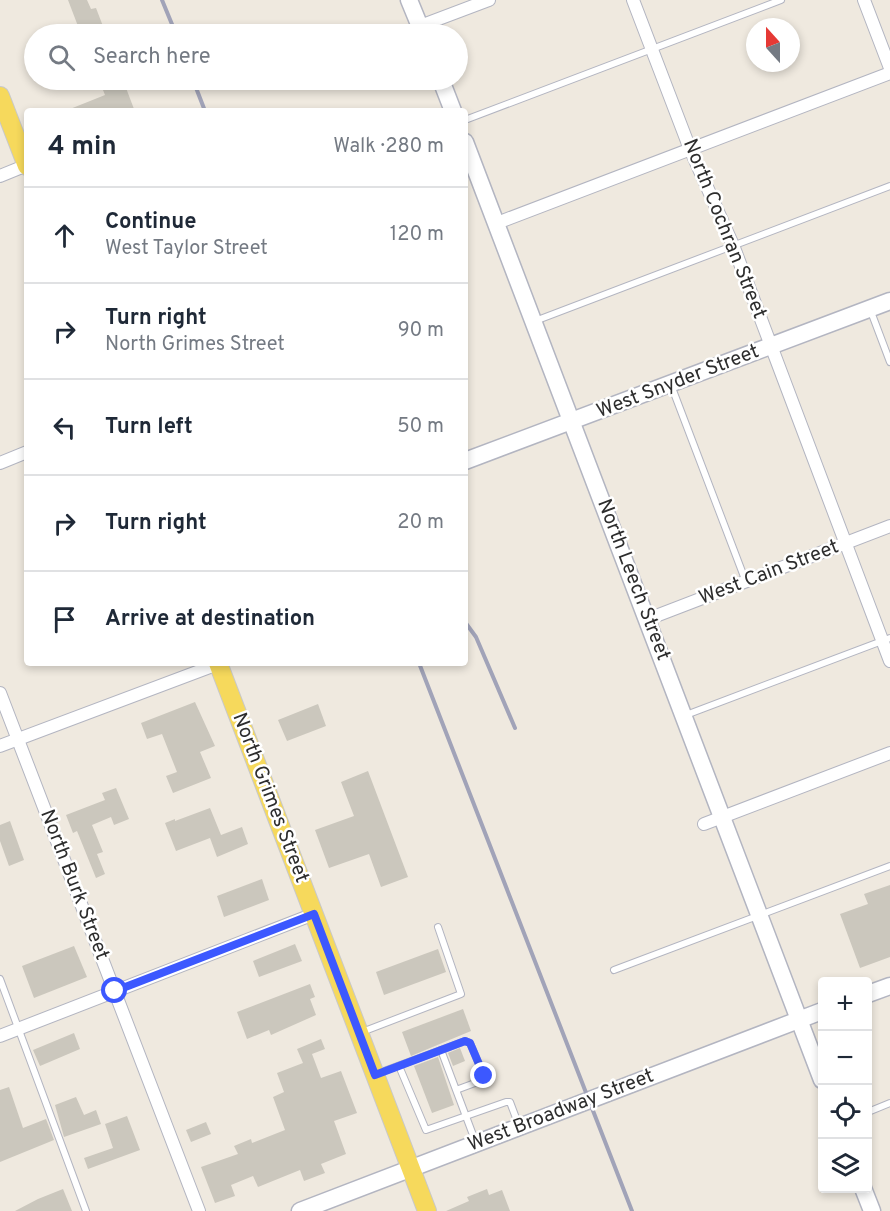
<!DOCTYPE html>
<meta charset="utf-8">
<style>
:root{--surface:#fff;--page:#f6f6f7;--text:#1f2937;--muted:#747a83;--line:#e0e1e3}
body{margin:0;font-family:Overpass,sans-serif;background:var(--page);color:var(--text)}
.controls{position:absolute;right:18px;bottom:18px;display:grid;overflow:hidden;border-radius:6px;box-shadow:0 3px 9px #0003}
.controls button{width:54px;height:54px;display:grid;place-items:center;padding:0;border:0;border-bottom:2px solid var(--line);background:var(--surface);color:var(--text);font:30px sans-serif}
.compass{position:absolute;left:746px;top:18px;width:54px;height:54px;border-radius:50%;background:var(--surface);box-shadow:0 3px 9px #0003;rotate:339deg}
.stop{position:absolute;width:18px;height:18px;margin:-14px;border:4px solid #3c58ff;border-radius:50%;background:#fff}
.stop.end{background:#3c58ff;border-color:#fff;box-shadow:0 2px 6px #0008}
.list{margin:0;padding:0;list-style:none}
h2{display:flex;justify-content:space-between;align-items:center;height:78px;margin:0;padding:0 24px;font-size:26px}
h2 small{font-size:20px;font-weight:400;color:var(--muted)}
.list li{display:grid;grid-template-columns:39px 1fr auto;gap:18px;align-items:center;box-sizing:border-box;height:96px;padding:0 24px;border-top:2px solid var(--line)}
.list b{display:block;font-size:22px;white-space:nowrap}
.list p{margin:0;font-size:20px;white-space:nowrap;color:var(--muted)}
.list em{font-size:20px;font-style:normal;color:var(--muted)}
.icon{flex:none;width:33px;height:33px;fill:none;stroke:currentColor;stroke-width:2;stroke-linecap:round;stroke-linejoin:round}
.map{position:relative;flex:none;width:890px;height:1211px;overflow:hidden}
.search{position:absolute;background:var(--surface);box-shadow:0 3px 9px #0003;left:24px;top:24px;width:444px;height:66px;display:flex;align-items:center;gap:15px;box-sizing:border-box;padding:0 21px;border-radius:33px;color:var(--muted);font-size:22px}
.panel{position:absolute;background:var(--surface);box-shadow:0 3px 9px #0003;left:24px;top:108px;width:444px;height:558px;border-radius:6px}
.map>svg:first-child{display:block}
.building{fill:#cbc7bd}
.lines{fill:none;stroke-linecap:round;stroke-linejoin:round}
.lane-casing{stroke:#b3b5c1;stroke-width:8}
.street-casing{stroke:#b3b5c1;stroke-width:14}
.secondary-casing{stroke:#b3b5c1;stroke-width:19}
.primary-casing{stroke:#c8c8c8;stroke-width:20}
.lane{stroke:#fff;stroke-width:6}
.street{stroke:#fff;stroke-width:12}
.secondary{stroke:#fff;stroke-width:16}
.primary{stroke:#f6d95c;stroke-width:18}
.rail{stroke:#a1a3b8;stroke-width:4}
.route{stroke:#3c58ff;stroke-width:8}
.labels{text-anchor:middle;dominant-baseline:central;stroke-width:5;stroke-linejoin:round;paint-order:stroke}
.street-label{font-size:20px;fill:#2d2d2d;stroke:#fff}
</style>
<div class="map">
<svg width="890" height="1211" viewBox="0 0 890 1211">
<rect width="100%" height="100%" fill="#efe9df"/>
<g class="building">
<polygon points="68,0 87,0 91,9 96,8 106,34 81,34"/>
<polygon points="99,80 123,80 134,109 65,111 105,95"/>
<polygon points="195,702 215,746 200,752 211,778 173,793 166,776 177,772 162,734 147,739 141,723"/>
<polygon points="318,704 326,726 287,741 278,720"/>
<polygon points="368,771 408,877 381,887 369,854 329,868 315,830 354,816 341,782"/>
<polygon points="116,788 129,819 114,825 111,817 92,825 103,852 97,854 105,874 96,878 77,831 73,833 66,815 105,800 102,793"/>
<polygon points="210,808 221,835 242,827 248,844 217,857 210,838 176,851 165,823 175,819 175,821"/>
<polygon points="10,821 24,860 9,866 0,841 0,825"/>
<polygon points="262,879 269,900 224,917 217,896"/>
<polygon points="890,885 890,957 860,968 840,914 868,904 864,894"/>
<polygon points="295,944 302,961 259,977 253,961"/>
<polygon points="74,946 87,977 34,998 22,966"/>
<polygon points="438,949 446,972 384,995 376,972"/>
<polygon points="310,984 315,997 310,999 316,1015 271,1035 269,1030 247,1039 237,1012"/>
<polygon points="463,1009 471,1031 411,1056 402,1032"/>
<polygon points="74,1033 80,1049 40,1066 33,1050"/>
<polygon points="321,1039 325,1049 312,1054 321,1078 341,1071 357,1113 334,1121 346,1154 321,1164 325,1173 304,1181 300,1170 258,1187 253,1176 231,1185 235,1196 215,1203 201,1167 238,1154 234,1146 251,1139 252,1143 285,1130 273,1097 284,1092 277,1073 303,1063 297,1049"/>
<polygon points="460,1048 465,1061 453,1066 448,1053"/>
<polygon points="438,1057 454,1105 432,1113 414,1066"/>
<polygon points="9,1087 23,1128 46,1119 54,1140 0,1162 0,1090"/>
<polygon points="76,1097 84,1115 96,1110 101,1124 64,1137 55,1105"/>
<polygon points="127,1116 140,1150 88,1169 84,1158 113,1148 105,1124"/>
<polygon points="206,1122 211,1134 191,1142 186,1130"/>
<polygon points="63,1189 72,1211 15,1211 38,1199"/>
<polygon points="487,1189 489,1195 502,1190 510,1211 446,1211 469,1201 467,1197"/>
</g>
<g class="lines">
<g class="lane-casing">
<g id="lane">
<polyline points="465,120 781,0"/>
<polyline points="870,309 890,362"/>
<polyline points="535,321 890,186"/>
<polyline points="671,385 746,582"/>
<polyline points="686,715 890,638"/>
<polyline points="614,970 890,866"/>
<polyline points="0,979 86,1211"/>
<polyline points="362,1032 461,994 438,927"/>
<polyline points="399,1066 426,1130 506,1102 510,1102 519,1126"/>
<polyline points="376,1074 441,1050"/>
<polyline points="456,1090 483,1080 484,1076 470,1043 465,1041 441,1050 476,1143"/>
<polyline points="868,1112 890,1103"/>
</g>
</g>
<g class="street-casing">
<g id="street">
<polyline points="633,0 690,149 733,245 890,661"/>
<polyline points="864,0 890,68"/>
<polyline points="420,26 489,0"/>
<polyline points="0,176 27,165"/>
<polyline points="497,223 890,73"/>
<polyline points="0,463 27,452"/>
<polyline points="648,619 890,526"/>
<polyline points="0,693 199,1211"/>
<polyline points="0,746 218,664"/>
<polyline points="704,824 890,753"/>
<polyline points="0,1036 314,914"/>
</g>
</g>
<g class="secondary-casing">
<g id="secondary">
<polyline points="409,0 423,34"/>
<polyline points="441,80 453,111"/>
<polyline points="465,142 822,1080"/>
<polyline points="465,461 890,301"/>
<polyline points="868,994 890,986"/>
<polyline points="863,1188 872,1211"/>
<polyline points="300,1211 822,1011"/>
</g>
</g>
<g class="primary-casing">
<g id="primary">
<polyline points="0,96 27,166"/>
<polyline points="218,663 427,1211"/>
</g>
</g>
<use href="#lane" class="lane"/>
<use href="#street" class="street"/>
<use href="#secondary" class="secondary"/>
<use href="#primary" class="primary"/>
<g class="rail">
<polyline points="162,0 176,34"/>
<polyline points="193,80 205,111"/>
<polyline points="465,622 476,637 515,728"/>
<polyline points="419,663 632,1211"/>
</g>
</g>
<g class="lines">
<polyline class="route" points="115,991 314,914 375,1075 465,1041 470,1043 484,1076"/>
</g>
<g class="labels">
<g class="street-label">
<text transform="translate(724 229) rotate(68)">North Cochran Street</text>
<text transform="translate(678 382) rotate(-21)">West Snyder Street</text>
<text transform="translate(769 573) rotate(-21)">West Cain Street</text>
<text transform="translate(633 580) rotate(69)">North Leech Street</text>
<text transform="translate(270 798) rotate(69)">North Grimes Street</text>
<text transform="translate(74 885) rotate(69)">North Burk Street</text>
<text transform="translate(561 1111) rotate(-21)">West Broadway Street</text>
</g>
</g>
</svg>
<div class="controls">
<button>+</button>
<button>−</button>
<button><svg class="icon" aria-label="locate" viewBox="0 0 24 24"><circle cx="12" cy="12" r="6"/><path d="M12 2v4M12 18v4M2 12h4M18 12h4"/></svg></button>
<button><svg class="icon" aria-label="layers" viewBox="0 0 24 24"><path d="M12 4l9 5-9 5-9-5zM3 14l9 5 9-5"/></svg></button>
</div>
<svg class="compass" viewBox="-18 -18 36 36"><path d="M0-13l5 13h-10z" fill="#e53935"/><path d="M0 13l5-13h-10z" fill="#747a83"/></svg>
<div class="stop" style="left:115px;top:991px"></div>
<div class="stop end" style="left:484px;top:1076px"></div>
<div class="search"><svg class="icon" aria-label="search" viewBox="0 0 24 24"><circle cx="10" cy="10" r="6"/><path d="M15 15l6 6"/></svg>Search here</div>
<section class="panel">
<h2>4 min<small>Walk · 280 m</small></h2>
<ul class="list">
<li><svg class="icon" aria-label="ahead" viewBox="0 0 24 24"><path d="M12 20V5M6 11l6-6 6 6"/></svg><div><b>Continue</b><p>West Taylor Street</p></div><em>120 m</em></li>
<li><svg class="icon" aria-label="right" viewBox="0 0 24 24"><path d="M7 20v-9h11M14 6l5 5-5 5"/></svg><div><b>Turn right</b><p>North Grimes Street</p></div><em>90 m</em></li>
<li><svg class="icon" aria-label="left" viewBox="0 0 24 24"><path d="M17 20v-9H6M10 6l-5 5 5 5"/></svg><div><b>Turn left</b></div><em>50 m</em></li>
<li><svg class="icon" aria-label="right" viewBox="0 0 24 24"><path d="M7 20v-9h11M14 6l5 5-5 5"/></svg><div><b>Turn right</b></div><em>20 m</em></li>
<li><svg class="icon" aria-label="arrive" viewBox="0 0 24 24"><path d="M6 21V4h12l-3 4 3 4H6"/></svg><div><b>Arrive at destination</b></div></li>
</ul>
</section>
</div>
